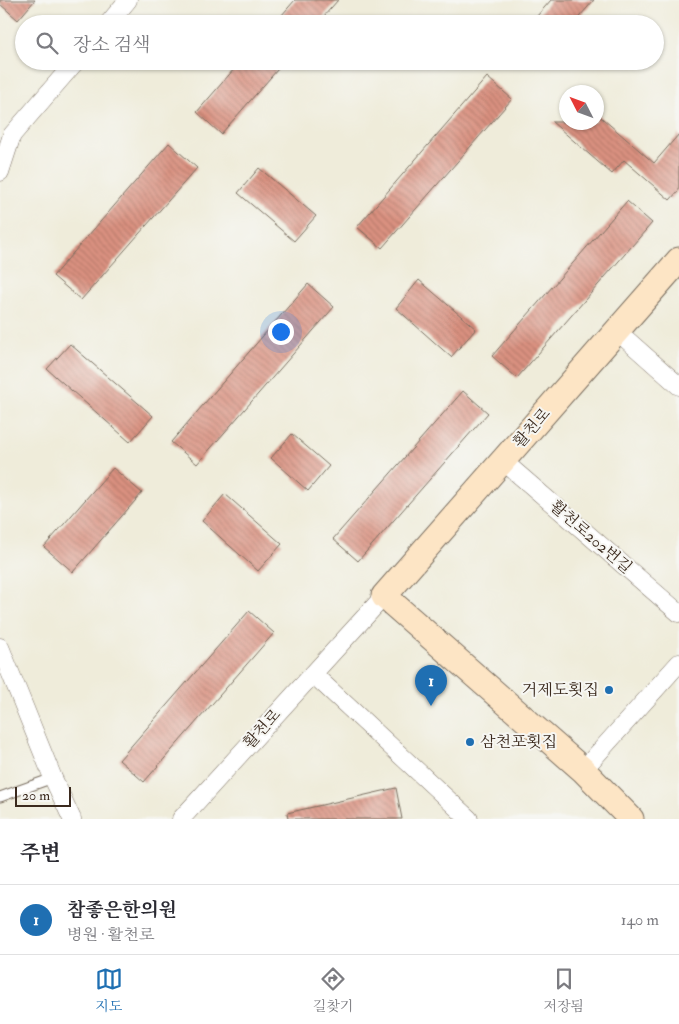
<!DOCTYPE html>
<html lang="ko">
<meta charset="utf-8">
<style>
:root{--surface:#fff;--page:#f7f7f7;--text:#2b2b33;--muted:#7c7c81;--line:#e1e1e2;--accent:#1f6fb2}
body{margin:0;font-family:"IM FELL Double Pica","Noto Serif KR",serif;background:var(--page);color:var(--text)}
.compass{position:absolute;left:559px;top:85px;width:45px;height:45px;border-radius:50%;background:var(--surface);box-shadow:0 1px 4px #0004;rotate:312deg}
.scale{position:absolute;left:15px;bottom:12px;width:56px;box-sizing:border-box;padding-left:5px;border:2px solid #3b2a1e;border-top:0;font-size:14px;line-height:18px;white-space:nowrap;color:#3b2a1e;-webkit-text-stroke:4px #f6f6f2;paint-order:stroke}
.you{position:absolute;left:280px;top:331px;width:18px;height:18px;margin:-12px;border:4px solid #fff;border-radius:50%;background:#1a73e8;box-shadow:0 0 0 8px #1a73e833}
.badge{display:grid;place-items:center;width:32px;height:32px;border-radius:50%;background:var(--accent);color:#fff;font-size:16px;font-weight:700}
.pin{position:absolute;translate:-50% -41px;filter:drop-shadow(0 1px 2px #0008)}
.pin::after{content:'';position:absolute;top:26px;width:18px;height:15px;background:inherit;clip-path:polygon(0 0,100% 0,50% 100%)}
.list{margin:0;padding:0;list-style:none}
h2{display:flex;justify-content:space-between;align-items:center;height:65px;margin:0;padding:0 20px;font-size:21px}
h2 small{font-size:16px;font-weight:400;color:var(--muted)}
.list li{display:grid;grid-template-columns:32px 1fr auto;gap:15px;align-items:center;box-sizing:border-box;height:70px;padding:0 20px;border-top:1px solid var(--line)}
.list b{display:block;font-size:19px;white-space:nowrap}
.list p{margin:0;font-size:16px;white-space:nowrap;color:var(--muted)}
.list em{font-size:16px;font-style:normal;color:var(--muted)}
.icon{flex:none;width:28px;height:28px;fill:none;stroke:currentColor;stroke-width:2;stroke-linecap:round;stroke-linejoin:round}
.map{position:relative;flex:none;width:679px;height:819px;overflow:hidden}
.search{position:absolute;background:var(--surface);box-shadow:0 1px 4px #0004;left:15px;right:15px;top:15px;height:55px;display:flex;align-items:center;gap:12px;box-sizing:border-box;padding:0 18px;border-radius:28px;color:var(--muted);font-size:19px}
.sheet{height:135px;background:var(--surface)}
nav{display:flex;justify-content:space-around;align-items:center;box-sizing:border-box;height:70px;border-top:1px solid var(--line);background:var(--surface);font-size:14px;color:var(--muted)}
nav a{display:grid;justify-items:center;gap:2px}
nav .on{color:var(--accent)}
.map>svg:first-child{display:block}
.building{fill:url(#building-back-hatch)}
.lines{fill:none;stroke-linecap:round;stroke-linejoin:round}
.lane-casing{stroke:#7a6e60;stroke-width:11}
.street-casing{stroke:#7a6e60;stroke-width:19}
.secondary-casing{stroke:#7a6e60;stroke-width:27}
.lane{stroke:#fff;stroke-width:9}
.street{stroke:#fff;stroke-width:18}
.secondary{stroke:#fde5c5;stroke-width:25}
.poi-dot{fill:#1f6fb2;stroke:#f6f6f2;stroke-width:2}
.labels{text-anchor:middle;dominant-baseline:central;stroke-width:4;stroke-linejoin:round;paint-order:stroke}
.street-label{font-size:16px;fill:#3b2a1e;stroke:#f6f6f2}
.poi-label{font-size:16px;fill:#3b2a1e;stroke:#f6f6f2;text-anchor:end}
</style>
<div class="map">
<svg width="679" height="819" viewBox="0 0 679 819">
<defs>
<pattern id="building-back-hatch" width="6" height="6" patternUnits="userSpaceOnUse" patternTransform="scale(1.25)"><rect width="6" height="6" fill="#da9180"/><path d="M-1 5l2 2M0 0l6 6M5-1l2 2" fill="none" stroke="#b27768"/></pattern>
</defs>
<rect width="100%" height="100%" fill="#f6f6f2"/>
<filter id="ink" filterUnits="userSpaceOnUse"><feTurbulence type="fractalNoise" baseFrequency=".02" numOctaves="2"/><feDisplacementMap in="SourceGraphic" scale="10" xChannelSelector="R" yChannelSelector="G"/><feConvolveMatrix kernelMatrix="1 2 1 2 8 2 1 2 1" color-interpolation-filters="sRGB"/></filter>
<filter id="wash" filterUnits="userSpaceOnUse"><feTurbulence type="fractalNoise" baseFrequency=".0096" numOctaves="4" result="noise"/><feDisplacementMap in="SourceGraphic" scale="20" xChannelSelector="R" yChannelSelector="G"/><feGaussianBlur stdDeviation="1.12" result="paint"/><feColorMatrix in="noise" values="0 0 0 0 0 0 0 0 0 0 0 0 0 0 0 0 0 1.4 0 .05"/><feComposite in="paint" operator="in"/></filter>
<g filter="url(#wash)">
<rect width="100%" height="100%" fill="#efecda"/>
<g id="blocks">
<g class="building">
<polygon points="0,0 35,0 18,20 0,4"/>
<polygon points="295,0 338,0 317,24 274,24"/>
<polygon points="551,0 594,0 573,24 530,24"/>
<polygon points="241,61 285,61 221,134 197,112"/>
<polygon points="487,77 512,99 382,248 357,227"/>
<polygon points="596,113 654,163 679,134 679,190 670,200 624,160 612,174 552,122 596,122"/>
<polygon points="169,143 197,168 81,300 53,276"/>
<polygon points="259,168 316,216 294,241 238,193"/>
<polygon points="627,201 652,223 517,378 492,356"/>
<polygon points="419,280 476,329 451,357 396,308"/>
<polygon points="308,284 334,307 197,464 171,442"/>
<polygon points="70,344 153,416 130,442 47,369"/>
<polygon points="463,391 488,413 358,561 333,539"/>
<polygon points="292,434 329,466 308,491 271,458"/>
<polygon points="113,468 142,493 73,572 44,547"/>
<polygon points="225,494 282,544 258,571 202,521"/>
<polygon points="249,611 274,633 144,782 119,760"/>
<polygon points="396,788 402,819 288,819 287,813"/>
</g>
</g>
</g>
<g filter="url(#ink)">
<use href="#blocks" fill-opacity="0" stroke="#7a6e60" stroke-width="1"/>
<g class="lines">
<g class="lane-casing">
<polyline id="lane" points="0,797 53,778"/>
</g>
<g class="street-casing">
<g id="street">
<polyline points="108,24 128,0"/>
<polyline points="0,172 12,135 76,61"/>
<polyline points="617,331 679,386"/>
<polyline points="503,461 679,613"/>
<polyline points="0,647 53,778 72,819"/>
<polyline points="313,674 469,819"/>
<polyline points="583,770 679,663"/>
<polyline points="181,819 384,596"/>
</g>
</g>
<g class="secondary-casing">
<polyline id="secondary" points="631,819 583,770 384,596 679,260"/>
</g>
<use href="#lane" class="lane"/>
<use href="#street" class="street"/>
<use href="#secondary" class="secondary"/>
</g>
</g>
<g class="poi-dot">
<circle cx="609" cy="690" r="5"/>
<circle cx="470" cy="742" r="5"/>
</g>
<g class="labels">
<g class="street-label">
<text transform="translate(532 428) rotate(-49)">활천로</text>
<text transform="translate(591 537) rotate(41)">활천로202번길</text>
<text transform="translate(262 729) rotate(-48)">활천로</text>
</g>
<g class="poi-label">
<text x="599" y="690">거제도횟집</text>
<text x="480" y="742" text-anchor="start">삼천포횟집</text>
</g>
</g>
</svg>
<svg class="compass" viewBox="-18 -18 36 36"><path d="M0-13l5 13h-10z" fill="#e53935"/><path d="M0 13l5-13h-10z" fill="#7c7c81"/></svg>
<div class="scale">20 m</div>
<div class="you"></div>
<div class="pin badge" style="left:431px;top:706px">1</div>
<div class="search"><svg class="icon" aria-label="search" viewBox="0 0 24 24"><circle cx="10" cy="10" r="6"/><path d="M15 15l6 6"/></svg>장소 검색</div>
</div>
<section class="sheet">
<h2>주변<small></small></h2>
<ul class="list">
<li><span class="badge">1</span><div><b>참좋은한의원</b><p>병원 · 활천로</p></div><em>140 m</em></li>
</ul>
</section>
<nav>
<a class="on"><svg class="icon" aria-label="map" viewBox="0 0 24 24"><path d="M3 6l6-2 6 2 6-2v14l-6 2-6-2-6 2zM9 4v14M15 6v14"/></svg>지도</a>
<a><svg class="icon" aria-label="directions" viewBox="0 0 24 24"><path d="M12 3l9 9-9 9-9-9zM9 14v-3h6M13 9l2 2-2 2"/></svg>길찾기</a>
<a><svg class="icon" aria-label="saved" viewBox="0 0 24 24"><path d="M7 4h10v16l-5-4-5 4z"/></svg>저장됨</a>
</nav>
